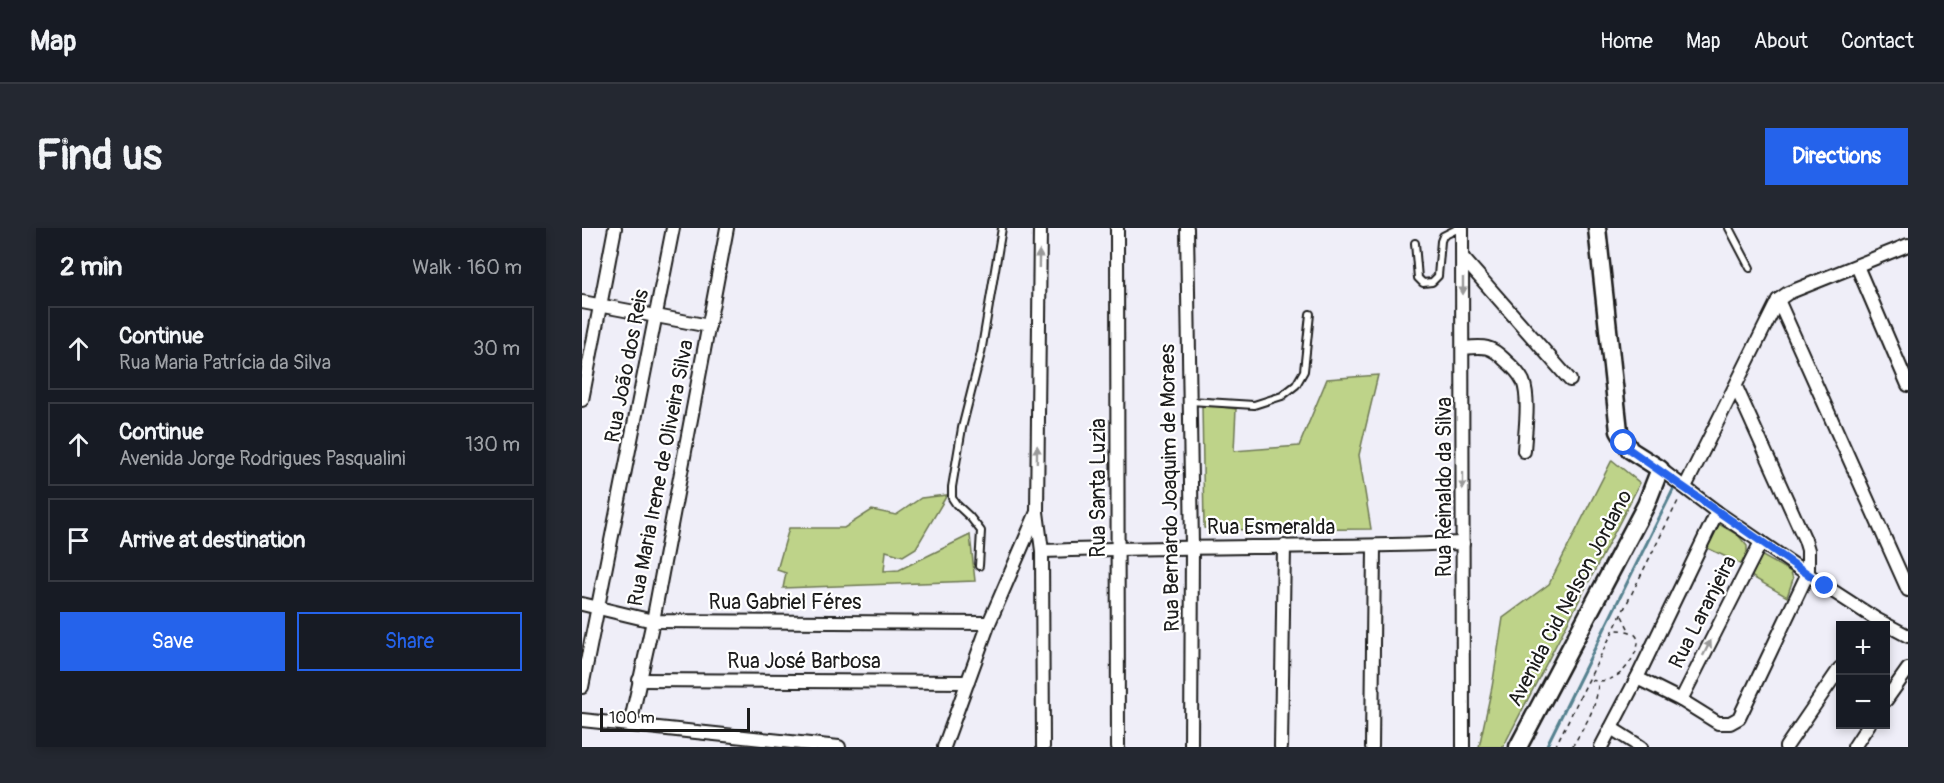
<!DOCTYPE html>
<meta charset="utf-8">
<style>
:root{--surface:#171b24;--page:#242831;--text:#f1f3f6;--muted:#9ea1a6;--line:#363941;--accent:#2563eb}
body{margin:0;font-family:Pangolin,sans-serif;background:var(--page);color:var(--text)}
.controls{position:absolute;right:18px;bottom:18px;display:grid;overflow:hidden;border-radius:0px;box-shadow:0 3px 9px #0003}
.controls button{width:54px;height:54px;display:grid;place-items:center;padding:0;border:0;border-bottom:2px solid var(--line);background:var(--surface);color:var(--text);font:30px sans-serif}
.scale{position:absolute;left:18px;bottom:15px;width:150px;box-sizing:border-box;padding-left:6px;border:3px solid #1c1c1c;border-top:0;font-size:16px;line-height:21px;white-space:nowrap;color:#1c1c1c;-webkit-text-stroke:4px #fff;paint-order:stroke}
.stop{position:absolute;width:18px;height:18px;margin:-14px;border:4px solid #2563eb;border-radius:50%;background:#fff}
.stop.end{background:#2563eb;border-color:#fff;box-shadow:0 2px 6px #0008}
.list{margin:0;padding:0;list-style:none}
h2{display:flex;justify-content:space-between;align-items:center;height:78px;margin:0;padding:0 24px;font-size:26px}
h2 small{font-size:20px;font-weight:400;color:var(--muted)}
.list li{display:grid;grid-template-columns:39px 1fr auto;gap:18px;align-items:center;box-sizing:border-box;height:84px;margin:0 12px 12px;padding:0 12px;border:2px solid var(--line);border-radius:0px}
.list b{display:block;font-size:22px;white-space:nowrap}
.list p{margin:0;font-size:20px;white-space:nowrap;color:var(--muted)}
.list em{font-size:20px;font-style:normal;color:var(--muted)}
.actions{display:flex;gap:12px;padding:18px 24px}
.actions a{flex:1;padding:14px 0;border:2px solid var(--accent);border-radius:0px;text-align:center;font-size:21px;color:var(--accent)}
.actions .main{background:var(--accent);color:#fff}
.icon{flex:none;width:33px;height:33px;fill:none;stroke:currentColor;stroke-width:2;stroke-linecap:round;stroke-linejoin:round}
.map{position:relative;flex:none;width:1326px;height:519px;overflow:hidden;border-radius:0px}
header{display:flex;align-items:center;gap:36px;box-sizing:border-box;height:84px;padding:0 30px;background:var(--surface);border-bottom:2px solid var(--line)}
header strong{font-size:28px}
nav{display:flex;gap:33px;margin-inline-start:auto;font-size:21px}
.intro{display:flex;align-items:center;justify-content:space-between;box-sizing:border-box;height:144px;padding:0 36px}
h1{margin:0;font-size:42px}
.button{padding:15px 27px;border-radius:0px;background:var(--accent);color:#fff;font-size:21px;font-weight:700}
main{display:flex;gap:36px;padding:0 36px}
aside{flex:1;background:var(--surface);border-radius:0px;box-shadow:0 3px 9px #0003}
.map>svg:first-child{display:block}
.green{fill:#bed389;stroke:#6d7852;stroke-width:1.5}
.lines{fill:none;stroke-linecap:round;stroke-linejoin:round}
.stream{stroke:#54818f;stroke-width:3}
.lane-casing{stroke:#1c1c1c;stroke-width:10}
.street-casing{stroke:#1c1c1c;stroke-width:16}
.secondary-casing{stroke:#1c1c1c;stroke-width:21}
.path{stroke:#1c1c1c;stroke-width:1.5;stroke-dasharray:4.5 4.5;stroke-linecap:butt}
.lane{stroke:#fff;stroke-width:6}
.street{stroke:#fff;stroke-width:12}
.secondary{stroke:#fff;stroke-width:16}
.oneway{fill:#999}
.route{stroke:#2563eb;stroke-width:8}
.labels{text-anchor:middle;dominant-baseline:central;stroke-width:4.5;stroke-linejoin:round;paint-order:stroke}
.street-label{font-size:21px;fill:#1c1c1c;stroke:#fff}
</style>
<header>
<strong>Map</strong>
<nav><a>Home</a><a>Map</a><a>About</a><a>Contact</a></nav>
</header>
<div class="intro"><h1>Find us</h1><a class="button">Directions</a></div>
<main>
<aside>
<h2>2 min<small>Walk · 160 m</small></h2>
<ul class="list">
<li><svg class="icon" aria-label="ahead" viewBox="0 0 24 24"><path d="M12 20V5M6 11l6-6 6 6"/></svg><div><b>Continue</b><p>Rua Maria Patrícia da Silva</p></div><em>30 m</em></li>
<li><svg class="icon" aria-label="ahead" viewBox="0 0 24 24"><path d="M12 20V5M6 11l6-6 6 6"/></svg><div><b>Continue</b><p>Avenida Jorge Rodrigues Pasqualini</p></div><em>130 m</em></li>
<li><svg class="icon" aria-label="arrive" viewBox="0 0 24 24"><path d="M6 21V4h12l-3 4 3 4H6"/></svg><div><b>Arrive at destination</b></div></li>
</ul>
<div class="actions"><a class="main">Save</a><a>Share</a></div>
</aside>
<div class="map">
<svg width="1326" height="519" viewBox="0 0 1326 519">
<rect width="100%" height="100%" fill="#efeef8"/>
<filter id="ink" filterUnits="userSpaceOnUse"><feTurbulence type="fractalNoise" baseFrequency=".0167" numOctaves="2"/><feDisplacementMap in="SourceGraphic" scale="12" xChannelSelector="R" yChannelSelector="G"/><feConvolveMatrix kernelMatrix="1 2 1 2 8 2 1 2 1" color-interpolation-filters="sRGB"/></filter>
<g filter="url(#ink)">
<g class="green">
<polygon points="796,147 777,227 789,301 665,302 622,300 620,176 654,181 652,223 717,218 745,151"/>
<polygon points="1030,232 1058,255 921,519 897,519 910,459 921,390 967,356"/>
<polygon points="365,267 334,320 321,328 304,323 302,343 317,342 388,307 393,353 201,360 204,345 195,342 207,300 262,300 290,282 314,287 339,270"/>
<polygon points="1135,295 1156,307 1165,318 1165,324 1159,336 1123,319"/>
<polygon points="1177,326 1209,344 1211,351 1205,369 1167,347"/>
</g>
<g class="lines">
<polyline class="stream" points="964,519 1092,260"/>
<g class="lane-casing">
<g id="lane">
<polyline points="1147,0 1168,40"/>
<polyline points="833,15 836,50 841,55 850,54 856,48 859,13 861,8 877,0"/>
<polyline points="608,173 672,177 700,168 714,157 722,143 728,86"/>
<polyline points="397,338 399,303 388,289 374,276 370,270 370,259 380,200 399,125 420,0"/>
</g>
</g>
<g class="street-casing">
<g id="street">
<polyline points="535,0 536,519"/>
<polyline points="605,0 610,318 609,519"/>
<polyline points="880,0 881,519"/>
<polyline points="881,30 988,152"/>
<polyline points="1275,38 1326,157"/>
<polyline points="1196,72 1326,362"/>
<polyline points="0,74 127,98"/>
<path d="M881 120C902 118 908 117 923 132 930 138 937 145 941 153 948 170 943 204 942 223"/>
<polyline points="0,172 33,0"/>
<polyline points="1078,241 1135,284 1243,358 1294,391 1326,408"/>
<polyline points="1103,259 1196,72 1206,65 1326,17"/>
<polyline points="455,284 460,323 461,519"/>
<path d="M460 323C601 318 741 320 881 315"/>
<polyline points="0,376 71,393 407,395"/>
<polyline points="1055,450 1135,284"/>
<polyline points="57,452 386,454"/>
<polyline points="0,459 91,0"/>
<polyline points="1099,472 1179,314"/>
<polyline points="1304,472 1326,441"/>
<polyline points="0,492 257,519"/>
<polyline points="48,497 71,393 145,0"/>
<polyline points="1029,500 1059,519"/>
<polyline points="362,519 407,395 455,284 458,0"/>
<polyline points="699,519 702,318"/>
<polyline points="790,519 792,318"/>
<polyline points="1019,519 1055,450 1099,472 1136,495 1148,495 1157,490 1226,345 1226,322 1223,312 1154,159"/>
<polyline points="1204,519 1258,440"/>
<polyline points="1272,519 1287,496"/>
</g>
</g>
<g class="secondary-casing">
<polyline id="secondary" points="936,519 1064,277 1078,241 1048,222 1037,203 1015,0"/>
</g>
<g class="path">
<polyline points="1040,388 1047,402"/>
<path d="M1009 452C1028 456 1042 446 1051 429 1062 409 1055 402 1032 402"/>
<polyline points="973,519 1097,271"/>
<path d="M990 519C1002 499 1016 479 1016 454"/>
</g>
<use href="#lane" class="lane"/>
<use href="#street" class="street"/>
<use href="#secondary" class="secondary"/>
</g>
<defs><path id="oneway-solid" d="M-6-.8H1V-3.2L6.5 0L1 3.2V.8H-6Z" transform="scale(1.5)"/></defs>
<g class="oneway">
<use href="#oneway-solid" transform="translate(457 31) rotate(-89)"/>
<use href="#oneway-solid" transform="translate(881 58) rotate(90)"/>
<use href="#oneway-solid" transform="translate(455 226) rotate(-89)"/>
<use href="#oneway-solid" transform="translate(881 253) rotate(90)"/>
<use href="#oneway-solid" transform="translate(1125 420) rotate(-63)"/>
</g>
</g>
<g class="lines" filter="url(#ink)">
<polyline class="route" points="1042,215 1048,222 1243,358"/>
</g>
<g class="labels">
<g class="street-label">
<text transform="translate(45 138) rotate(-79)">Rua João dos Reis</text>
<text transform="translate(79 245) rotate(-79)">Rua Maria Irene de Oliveira Silva</text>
<text transform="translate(862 259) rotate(-90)">Rua Reinaldo da Silva</text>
<text transform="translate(516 260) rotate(-90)">Rua Santa Luzia</text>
<text transform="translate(588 260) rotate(-91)">Rua Bernardo Joaquim de Moraes</text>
<text x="689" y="299">Rua Esmeralda</text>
<text transform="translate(988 370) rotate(-62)">Avenida Cid Nelson Jordano</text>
<text x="203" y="374">Rua Gabriel Féres</text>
<text transform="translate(1121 384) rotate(-63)">Rua Laranjeira</text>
<text x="222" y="433">Rua José Barbosa</text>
</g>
</g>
</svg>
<div class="controls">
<button>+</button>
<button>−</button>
</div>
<div class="scale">100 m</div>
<div class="stop" style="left:1042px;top:215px"></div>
<div class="stop end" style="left:1243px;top:358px"></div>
</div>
</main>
